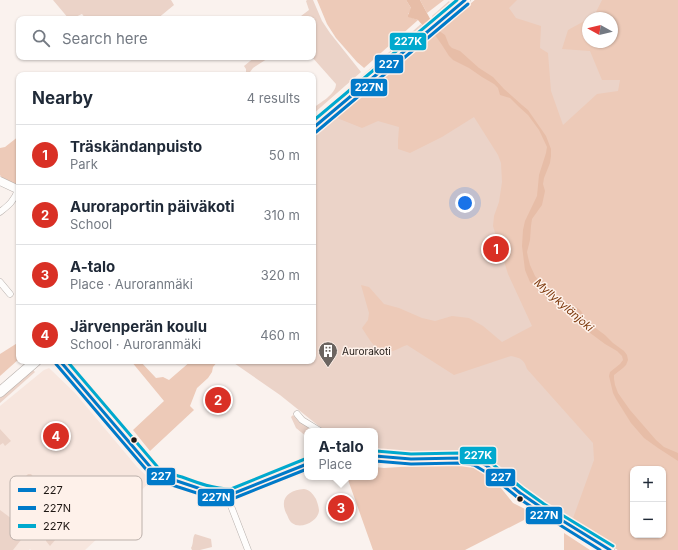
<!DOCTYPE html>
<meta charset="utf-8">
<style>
:root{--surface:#fff;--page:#f2f2f3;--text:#1f2937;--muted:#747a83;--line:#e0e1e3;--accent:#d93025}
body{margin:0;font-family:Inter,sans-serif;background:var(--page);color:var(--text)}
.controls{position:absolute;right:12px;bottom:12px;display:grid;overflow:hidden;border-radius:8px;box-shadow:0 1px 3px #0004}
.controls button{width:36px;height:36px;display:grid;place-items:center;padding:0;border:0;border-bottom:1px solid var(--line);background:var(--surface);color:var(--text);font:20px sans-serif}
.compass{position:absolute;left:582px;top:12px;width:36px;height:36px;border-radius:50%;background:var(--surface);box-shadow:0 1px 3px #0004;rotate:278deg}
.you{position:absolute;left:465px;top:203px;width:14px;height:14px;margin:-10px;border:3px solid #fff;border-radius:50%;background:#1a73e8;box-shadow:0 0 0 6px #1a73e833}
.badge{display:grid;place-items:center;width:26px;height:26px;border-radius:50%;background:var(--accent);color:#fff;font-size:13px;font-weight:700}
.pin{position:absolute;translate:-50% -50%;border:2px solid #fff;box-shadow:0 1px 4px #0006}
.popup{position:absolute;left:304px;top:428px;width:74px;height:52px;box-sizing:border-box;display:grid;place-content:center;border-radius:8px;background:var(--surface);filter:drop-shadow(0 1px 3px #0005);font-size:13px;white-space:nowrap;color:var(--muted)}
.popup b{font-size:15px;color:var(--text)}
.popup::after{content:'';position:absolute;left:50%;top:100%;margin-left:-8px;border:8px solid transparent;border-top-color:var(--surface)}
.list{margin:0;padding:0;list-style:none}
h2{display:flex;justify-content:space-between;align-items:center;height:52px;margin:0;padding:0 16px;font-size:17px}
h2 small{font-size:13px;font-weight:400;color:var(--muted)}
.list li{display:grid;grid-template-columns:26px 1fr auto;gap:12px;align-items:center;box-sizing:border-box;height:60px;padding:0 16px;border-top:1px solid var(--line)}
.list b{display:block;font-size:15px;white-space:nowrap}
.list p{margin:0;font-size:13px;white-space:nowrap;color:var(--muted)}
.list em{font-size:13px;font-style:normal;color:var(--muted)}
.icon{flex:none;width:22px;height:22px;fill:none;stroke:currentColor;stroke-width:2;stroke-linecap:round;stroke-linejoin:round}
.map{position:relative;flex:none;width:678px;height:550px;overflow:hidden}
.search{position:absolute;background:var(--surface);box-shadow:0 1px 3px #0004;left:16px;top:16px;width:300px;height:44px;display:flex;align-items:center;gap:10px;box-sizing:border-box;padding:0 14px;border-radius:8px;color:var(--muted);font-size:15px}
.panel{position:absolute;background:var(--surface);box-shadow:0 1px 3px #0004;left:16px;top:72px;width:300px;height:292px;border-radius:8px}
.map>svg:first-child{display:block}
.built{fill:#f7e6de}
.green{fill:#ebd3c8;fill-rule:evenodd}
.forest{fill:#edcab8;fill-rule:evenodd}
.water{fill:#e7bda7}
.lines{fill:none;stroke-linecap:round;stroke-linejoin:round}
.minor-casing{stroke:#b8b1ad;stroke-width:7}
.tertiary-casing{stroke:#b8b1ad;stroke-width:9}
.secondary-casing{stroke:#b8b1ad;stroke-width:10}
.primary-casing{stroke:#b8b1ad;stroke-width:11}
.minor{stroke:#fefdfc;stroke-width:6}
.tertiary{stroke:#fefdfc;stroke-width:8}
.secondary{stroke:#fefdfc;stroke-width:9}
.primary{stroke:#fefdfc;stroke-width:10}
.bus-1-casing{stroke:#fef1ea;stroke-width:6}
.bus-2-casing{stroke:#fef1ea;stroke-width:6}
.bus-3-casing{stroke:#fef1ea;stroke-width:6}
.bus-1{stroke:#007ac9;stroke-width:3}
.bus-2{stroke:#007ac9;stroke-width:3}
.bus-3{stroke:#00a9ce;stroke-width:3}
.bus-dot{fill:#1e1713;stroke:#fef1ea;stroke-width:1.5}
.labels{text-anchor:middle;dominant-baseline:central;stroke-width:3;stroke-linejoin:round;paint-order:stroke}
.poi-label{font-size:10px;fill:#1e1713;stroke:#fef1ea;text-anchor:start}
.water-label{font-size:11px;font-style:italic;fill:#7c380b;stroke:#fef1ea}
.key{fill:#fef1ea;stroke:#bbb0aa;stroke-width:1}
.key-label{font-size:11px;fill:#1e1713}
.line-badge{stroke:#fef1ea;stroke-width:1.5}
.badge-label{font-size:11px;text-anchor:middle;font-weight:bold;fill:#fff}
</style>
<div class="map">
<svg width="678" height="550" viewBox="0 0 678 550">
<rect width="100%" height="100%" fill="#faf2ee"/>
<polygon class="built" points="49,368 75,393 137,467 151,480 100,536 85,550 31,550 30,549 29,550 0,550 0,406 44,370"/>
<g class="green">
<polygon points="53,0 171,0 174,5 157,19 86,19 82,14 71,19 69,19"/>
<path d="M307 0H313L322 21 330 33 361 72 313 114V108C320 103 336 94 336 84L312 57H313V19H297L309 10 306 1Z"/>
<path d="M475 0H678V550H618L533 497 482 459 426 452 388 453 375 452V431H325L280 395 231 361H313V138L398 66 430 37ZM588 18H612V42H588ZM633 469H663V535H633Z"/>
<polygon points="449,1 451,4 433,18 432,16"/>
<polygon points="421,24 423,27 313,123 313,119"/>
<polygon points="255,57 270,57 253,68 250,72 251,75 246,75 246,69 244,66"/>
<polygon points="33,370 35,372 0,403 0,398"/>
<polygon points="92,387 120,421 119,423 90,390"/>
<polygon points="78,388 140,460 141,463 138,461 78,391"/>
<polygon points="293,415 313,431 307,431 307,437 296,428 291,417"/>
<polygon points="0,429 11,441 5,446 3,443 0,445"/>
<polygon points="307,469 307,472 242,497 242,495"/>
<path d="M28 474H31L37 481C36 487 29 488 25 483V477Z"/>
<polygon points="23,489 33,494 30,499 23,497 17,491"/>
<path d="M304 489C310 490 313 494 316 499 317 502 319 507 319 511 318 521 301 530 292 523 289 521 288 516 286 513 279 497 290 490 304 489Z"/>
<polygon points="0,510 28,531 13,550 0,550"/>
<path d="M195 534 211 539 212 547 200 550H192L191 548C194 543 192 538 195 534Z"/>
<polygon points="48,535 52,535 56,539 50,546 46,541 46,538"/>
</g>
<g class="forest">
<polygon points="317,0 406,0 411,8 411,10 408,14 410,17 418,20 364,68 363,67 357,62 336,38 327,24"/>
<polygon points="420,0 444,0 427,13"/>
<path d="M475 0H517L509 8 516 18 541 26 540 48 548 53 551 91 563 125 597 94 618 91 620 80H602L590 51 562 49 568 30 588 19V42H612V18H591L594 16 602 0H678V550H618L572 521 594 460 593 443 527 369C524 359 520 358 511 356L454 375 407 345C401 347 395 351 389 352 377 355 368 337 362 328L368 320 369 313 361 285 369 287 384 304 399 308 422 318 435 321 452 316 469 318 483 326 502 342 532 326 508 274 493 226 494 216 499 202 502 182 501 163 498 155 474 117 442 137 410 153 398 149V141L399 127 378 121 362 128 337 118 398 66 430 37ZM633 469H663V535H633Z"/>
<polygon points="19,136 19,186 2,178 0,175 0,148 5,147"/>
<polygon points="19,342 19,359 0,376 0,354"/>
<polygon points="131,361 140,361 156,378 163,377 169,380 191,361 218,361 213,367 212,372 208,378 197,388 190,406 194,410 150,451 133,430 164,401"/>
<polygon points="447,464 468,465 478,469 497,483 513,503 529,511 524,520 465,550 373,550 347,477 375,477 375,467 384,468"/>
<polygon points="564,533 590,550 564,550"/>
</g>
<polygon class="water" points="406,0 420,0 435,28 445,35 449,45 452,48 460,51 479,68 493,77 504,89 522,105 528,110 546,136 551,149 551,156 550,163 544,178 543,184 545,191 542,205 532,219 531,226 530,240 527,252 528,257 530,265 535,276 546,289 563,300 579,309 581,311 586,320 590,324 605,335 613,343 624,351 627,355 628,360 626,365 623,368 614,375 614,379 615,385 618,393 630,410 656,440 664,447 678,453 678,461 658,448 644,438 631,423 616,399 613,393 609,376 610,372 620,364 623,360 622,356 617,351 605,344 582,327 571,315 549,300 538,290 530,282 527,275 525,270 522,246 523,230 525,221 537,196 539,175 546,153 547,147 539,130 528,115 518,106 510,98 500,95 498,88 494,84 482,77 469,68 453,60 449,56 442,45 435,35 424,27 418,20 408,17 408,15 411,8"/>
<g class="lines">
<g class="minor-casing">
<g id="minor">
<path d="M0 212C9 205 14 201 18 190"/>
<polyline points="0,282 10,294"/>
<polyline points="297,414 302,420 320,431"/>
<polyline points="232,494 231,506 248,550"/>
</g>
</g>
<g class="tertiary-casing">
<polyline id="tertiary" points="0,181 19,190"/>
</g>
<g class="secondary-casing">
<g id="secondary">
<polyline points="60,361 158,476 168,477 174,480 204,490 224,494 232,494 307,464"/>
<path d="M375 456C394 459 414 459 433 459 446 458 463 456 476 460 489 465 508 484 520 493 548 514 580 532 610 550"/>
</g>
</g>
<g class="primary-casing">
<g id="primary">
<polyline points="313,128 465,0"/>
<polyline points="0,392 36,361"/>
</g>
</g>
<use href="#minor" class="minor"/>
<use href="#tertiary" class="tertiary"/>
<use href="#secondary" class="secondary"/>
<use href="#primary" class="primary"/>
<g class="bus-1-casing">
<g id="bus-1">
<polyline points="313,128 465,0"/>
<polyline points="60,361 158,476 168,477 174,480 204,490 224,494 232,494 307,464"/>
<polyline points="375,456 411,459 460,458 476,460 487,466 520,493 542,508 610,550"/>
</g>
</g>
<g class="bus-2-casing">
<g id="bus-2">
<polyline points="316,132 468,4"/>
<polyline points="56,364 156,481 167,482 172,485 203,495 224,499 232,499 307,469"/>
<polyline points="375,461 411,464 460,463 474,465 489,474 517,497 539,512 600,550"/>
</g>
</g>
<g class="bus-3-casing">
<g id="bus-3">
<polyline points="313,121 457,0"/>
<path d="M67 361 161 471C169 472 174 475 182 477 198 483 214 489 231 489L305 459"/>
<polyline points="376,451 411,454 460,453 478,455 490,462 523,489 544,504 613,546"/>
</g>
</g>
<use href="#bus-1" class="bus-1"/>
<use href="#bus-2" class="bus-2"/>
<use href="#bus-3" class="bus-3"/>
</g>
<defs>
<g id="building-pin" transform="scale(1)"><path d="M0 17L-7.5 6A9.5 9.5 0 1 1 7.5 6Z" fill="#6b6460" stroke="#fef1ea"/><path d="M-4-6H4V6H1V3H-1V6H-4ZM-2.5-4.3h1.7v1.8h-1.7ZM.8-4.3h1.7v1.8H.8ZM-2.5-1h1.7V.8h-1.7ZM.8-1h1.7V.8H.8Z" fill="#fff"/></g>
</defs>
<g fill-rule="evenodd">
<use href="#building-pin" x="328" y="351"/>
</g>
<g class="bus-dot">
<circle cx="134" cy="440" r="3.5"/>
<circle cx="520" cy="499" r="3.5"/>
</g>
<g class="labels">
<g class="poi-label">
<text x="342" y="351">Aurorakoti</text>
</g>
<g class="water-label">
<text transform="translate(564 305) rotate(41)">Myllykylänjoki</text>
</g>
</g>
<rect x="10" y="476" width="132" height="64" rx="6" class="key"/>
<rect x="18" y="488" width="18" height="4" fill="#007ac9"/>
<rect x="18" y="506" width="18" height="4" fill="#007ac9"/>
<rect x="18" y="524" width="18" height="4" fill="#00a9ce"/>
<g class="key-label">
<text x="43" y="494">227</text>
<text x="43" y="512">227N</text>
<text x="43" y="530">227K</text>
</g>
<g class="line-badge">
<rect x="389" y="32" width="38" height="19" rx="4" fill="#00a9ce"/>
<rect x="374" y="54" width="30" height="20" rx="4" fill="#007ac9"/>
<rect x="350" y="78" width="38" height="19" rx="4" fill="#007ac9"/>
<rect x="459" y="446" width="38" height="19" rx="4" fill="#00a9ce"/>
<rect x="146" y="467" width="30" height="19" rx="4" fill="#007ac9"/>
<rect x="485" y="468" width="31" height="19" rx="4" fill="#007ac9"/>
<rect x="197" y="488" width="38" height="19" rx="4" fill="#007ac9"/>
<rect x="525" y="506" width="38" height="19" rx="4" fill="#007ac9"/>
</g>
<g class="badge-label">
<text x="408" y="45">227K</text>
<text x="389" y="68">227</text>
<text x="369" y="91">227N</text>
<text x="478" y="459">227K</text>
<text x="161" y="480">227</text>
<text x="501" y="481">227</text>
<text x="216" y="501">227N</text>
<text x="544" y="519">227N</text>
</g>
</svg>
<div class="controls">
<button>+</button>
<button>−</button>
</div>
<svg class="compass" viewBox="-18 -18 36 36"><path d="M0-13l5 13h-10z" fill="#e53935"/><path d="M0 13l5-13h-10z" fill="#747a83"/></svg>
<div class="you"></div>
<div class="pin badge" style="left:496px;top:249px">1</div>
<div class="pin badge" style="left:218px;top:400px">2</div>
<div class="pin badge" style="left:341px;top:508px">3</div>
<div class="popup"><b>A-talo</b>Place</div>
<div class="pin badge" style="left:56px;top:436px">4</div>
<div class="search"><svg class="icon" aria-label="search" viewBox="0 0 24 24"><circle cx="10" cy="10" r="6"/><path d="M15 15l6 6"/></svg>Search here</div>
<section class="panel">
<h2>Nearby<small>4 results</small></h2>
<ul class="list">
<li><span class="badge">1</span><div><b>Träskändanpuisto</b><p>Park</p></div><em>50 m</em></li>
<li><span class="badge">2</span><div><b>Auroraportin päiväkoti</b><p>School</p></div><em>310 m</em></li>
<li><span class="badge">3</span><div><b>A-talo</b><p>Place · Auroranmäki</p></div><em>320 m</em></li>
<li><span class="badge">4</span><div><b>Järvenperän koulu</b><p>School · Auroranmäki</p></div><em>460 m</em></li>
</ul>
</section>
</div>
